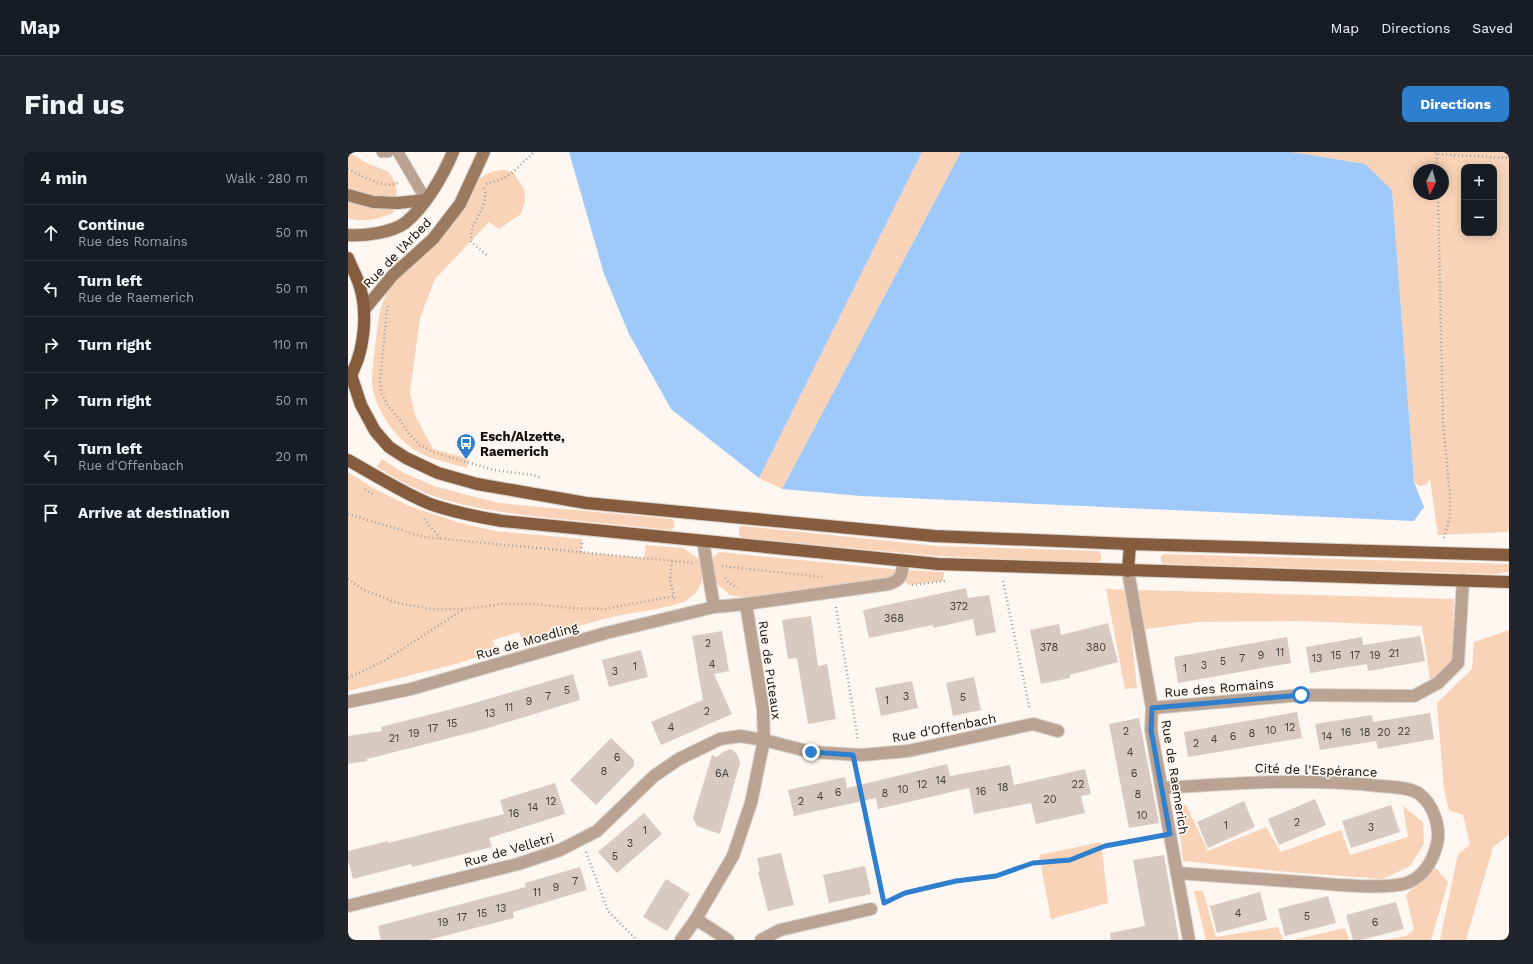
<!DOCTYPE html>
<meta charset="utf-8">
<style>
:root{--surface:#171b24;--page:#20242c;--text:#f1f3f6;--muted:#9ea1a6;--line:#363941;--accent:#2e7fce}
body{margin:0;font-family:"Work Sans",sans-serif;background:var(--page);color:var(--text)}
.controls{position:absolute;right:12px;top:12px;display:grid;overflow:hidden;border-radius:8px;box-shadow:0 2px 10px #0003}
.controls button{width:36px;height:36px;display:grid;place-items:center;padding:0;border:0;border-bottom:1px solid var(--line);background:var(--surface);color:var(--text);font:20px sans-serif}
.compass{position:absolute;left:1065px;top:12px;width:36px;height:36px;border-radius:50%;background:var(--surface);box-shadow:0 2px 10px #0003;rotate:186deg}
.stop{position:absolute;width:12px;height:12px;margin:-9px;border:3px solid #2e7fce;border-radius:50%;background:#fff}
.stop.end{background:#2e7fce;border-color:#fff;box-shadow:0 1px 4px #0008}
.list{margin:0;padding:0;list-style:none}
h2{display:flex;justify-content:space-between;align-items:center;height:52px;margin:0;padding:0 16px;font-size:17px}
h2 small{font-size:13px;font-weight:400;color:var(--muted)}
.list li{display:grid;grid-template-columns:26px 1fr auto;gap:12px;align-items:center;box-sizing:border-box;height:56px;padding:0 16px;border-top:1px solid var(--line)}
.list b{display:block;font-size:15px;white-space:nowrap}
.list p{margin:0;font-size:13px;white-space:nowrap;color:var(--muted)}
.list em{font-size:13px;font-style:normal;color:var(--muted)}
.icon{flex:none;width:22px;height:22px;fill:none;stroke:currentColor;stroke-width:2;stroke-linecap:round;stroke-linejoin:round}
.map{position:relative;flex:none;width:1161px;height:788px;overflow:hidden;border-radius:8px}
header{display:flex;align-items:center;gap:24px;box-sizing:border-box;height:56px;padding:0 20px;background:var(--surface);border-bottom:1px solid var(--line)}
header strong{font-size:19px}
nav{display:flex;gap:22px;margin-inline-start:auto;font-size:14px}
.intro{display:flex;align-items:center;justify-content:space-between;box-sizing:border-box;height:96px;padding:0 24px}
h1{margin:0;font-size:28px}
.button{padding:10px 18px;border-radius:8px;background:var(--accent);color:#fff;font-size:14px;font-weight:700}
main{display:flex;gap:24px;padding:0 24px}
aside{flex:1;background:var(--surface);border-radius:8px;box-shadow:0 2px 10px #0003}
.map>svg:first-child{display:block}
.green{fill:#f8d3b8;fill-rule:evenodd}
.water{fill:#9ec9f9}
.building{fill:#d8cac0}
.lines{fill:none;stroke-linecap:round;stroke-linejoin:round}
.lane-casing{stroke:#d8d1cb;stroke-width:12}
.street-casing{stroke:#d8d1cb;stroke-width:14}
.secondary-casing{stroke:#d8d1cb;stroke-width:14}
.primary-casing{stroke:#d8d1cb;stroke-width:14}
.path{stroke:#a39d98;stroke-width:2.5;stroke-dasharray:1 3;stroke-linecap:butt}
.lane{stroke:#baa392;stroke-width:11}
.street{stroke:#baa392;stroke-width:12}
.secondary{stroke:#9b7a60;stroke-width:12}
.primary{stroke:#855c3d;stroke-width:12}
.route{stroke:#2e7fce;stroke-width:5}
.labels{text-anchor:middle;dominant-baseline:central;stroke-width:3.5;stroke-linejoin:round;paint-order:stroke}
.number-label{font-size:11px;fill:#433c37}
.street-label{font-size:13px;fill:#110d09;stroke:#fef6f0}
.poi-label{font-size:13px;font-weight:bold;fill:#110d09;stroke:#fef6f0;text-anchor:start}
</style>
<header>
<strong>Map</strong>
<nav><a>Map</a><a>Directions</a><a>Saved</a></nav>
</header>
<div class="intro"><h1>Find us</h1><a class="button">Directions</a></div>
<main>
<aside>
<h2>4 min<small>Walk · 280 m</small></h2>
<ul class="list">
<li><svg class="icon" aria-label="ahead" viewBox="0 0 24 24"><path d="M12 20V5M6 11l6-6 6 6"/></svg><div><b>Continue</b><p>Rue des Romains</p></div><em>50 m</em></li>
<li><svg class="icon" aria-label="left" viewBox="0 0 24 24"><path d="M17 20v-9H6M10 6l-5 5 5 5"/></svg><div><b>Turn left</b><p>Rue de Raemerich</p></div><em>50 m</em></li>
<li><svg class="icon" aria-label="right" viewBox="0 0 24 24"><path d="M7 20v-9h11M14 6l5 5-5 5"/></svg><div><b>Turn right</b></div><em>110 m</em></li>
<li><svg class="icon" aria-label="right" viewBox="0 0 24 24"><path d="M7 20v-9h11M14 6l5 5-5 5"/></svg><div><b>Turn right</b></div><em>50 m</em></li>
<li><svg class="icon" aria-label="left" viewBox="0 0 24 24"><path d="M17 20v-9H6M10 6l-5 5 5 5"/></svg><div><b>Turn left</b><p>Rue d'Offenbach</p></div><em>20 m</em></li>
<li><svg class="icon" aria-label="arrive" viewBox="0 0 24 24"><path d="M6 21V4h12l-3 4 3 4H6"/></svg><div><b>Arrive at destination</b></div></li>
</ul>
</aside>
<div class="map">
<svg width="1161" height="788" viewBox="0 0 1161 788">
<rect width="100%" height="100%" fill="#fef6f0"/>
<g class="green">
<path d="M0 0 19 11 41 20 48 32 49 51 45 61C30 67 16 71 0 66Z"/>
<polygon points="574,0 613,0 434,337 411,326"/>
<path d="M943 0H1161V380L1090 383 1082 327 1078 333 1071 334 1066 330 1044 38ZM1116 15H1146V81H1116ZM1071 18H1095V42H1071Z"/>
<path d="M156 18 165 20 176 37 177 49 173 62 151 77 141 70 87 127 72 166 62 240 67 263 85 297 121 307 119 316C102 311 85 308 70 300 48 288 24 254 24 228 24 217 26 206 27 195 30 175 30 156 40 139 53 117 78 105 94 86 101 76 109 67 115 57 129 36 125 20 156 18Z"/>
<path d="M34 307 54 320 86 334 150 351 324 367 326 370V376L323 378C286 374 250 371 214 367 170 363 127 358 85 344 66 337 47 326 29 315Z"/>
<path d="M0 320 25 336 61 354 112 371 147 379 234 387 233 400 296 406 298 393 335 396 358 412 371 400 554 418 596 420 595 429 561 433 552 425 397 446 382 443 368 431 359 416C355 428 351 440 341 447 327 456 286 460 269 464 237 471 206 482 175 491L171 480 145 488 148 499 111 511 0 539Z"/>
<polygon points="395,374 589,394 750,399 753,402 753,408 749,411 589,404 395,386 391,383 391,375"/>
<polygon points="816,402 1161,412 1161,420 1148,422 815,412 813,409 813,404"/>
<polygon points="758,437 1106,447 1104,510 1087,526 1082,527 1074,474 952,469 851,470 783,479 789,536 777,537"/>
<polygon points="1161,478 1161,683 1145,695 1118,788 1092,788 1110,702 1122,693 1115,663 1101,658 1096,637 1089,551 1124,517 1126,490"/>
<polygon points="829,652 838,653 860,699 918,675 933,700 993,678 1002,703 1060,685 1055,654 1075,670 1076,692 1062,714 1035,727 939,720 835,709"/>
<polygon points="753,690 760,751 703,767 691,703"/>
<polygon points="1087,715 1100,730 1083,788 1036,788 1058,784 1066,778 1058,743"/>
<polygon points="846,739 855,739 868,785 930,775 935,788 858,788"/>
<polygon points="997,776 1001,788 945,788"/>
</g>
<g class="water">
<polygon points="221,0 574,0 411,326 323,257 281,182 256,122"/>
<polygon points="613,0 943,0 1017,12 1044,38 1066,330 1076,355 1066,369 513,344 434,337"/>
</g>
<g class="building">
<polygon points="618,436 620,446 641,443 648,480 628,484 625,467 585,476 585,473 521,486 515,458"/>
<polygon points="463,464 470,514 479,512 488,567 460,572 449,506 440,507 434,468"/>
<polygon points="760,471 770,510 722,523 722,526 693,532 682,478 711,472 713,483"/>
<polygon points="374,479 381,519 366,522 384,562 313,593 303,570 355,548 344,484"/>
<polygon points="1072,484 1077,509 1020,519 1019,512 962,521 958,495 1014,485 1015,493"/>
<polygon points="939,485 943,511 830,531 826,505"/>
<polygon points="293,498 300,525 261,535 254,508"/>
<polygon points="225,522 232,548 137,577 19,607 19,609 0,612 0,584 34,579 33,575 123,552"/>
<polygon points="626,525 633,558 605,564 598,531"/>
<polygon points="564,529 570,556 533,564 527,536"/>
<polygon points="949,560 954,586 840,605 836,580"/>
<polygon points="1082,561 1086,587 1030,597 1028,589 972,598 967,572 1024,563 1025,570"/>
<polygon points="791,566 811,671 781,676 761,572"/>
<polygon points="263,586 286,608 286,614 248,653 222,628"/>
<polygon points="383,597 389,602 392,611 372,682 349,674 345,666 364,603 369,605 375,600"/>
<polygon points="599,612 602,624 662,613 666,633 737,617 743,642 733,644 737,661 688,672 683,651 626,662 621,636 530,657 528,646 446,664 440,638 497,625 499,636"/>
<polygon points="207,631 217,662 141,686 144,695 64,715 63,712 5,727 0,708 0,699 40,689 40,691 156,662 152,648"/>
<polygon points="967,647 978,673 931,693 920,667"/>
<polygon points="896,649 907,675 860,696 849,670"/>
<polygon points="1043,653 1052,680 1003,696 994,669"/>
<polygon points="296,661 314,682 269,721 250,700"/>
<polygon points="433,701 446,753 420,759 410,720 412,719 409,706"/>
<polygon points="816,703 831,788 763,788 762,781 797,774 785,708"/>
<polygon points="517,714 523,742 481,751 475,723"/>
<polygon points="232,715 239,738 165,760 166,766 80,788 33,788 30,774 178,735 177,731"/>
<polygon points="318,727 342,742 319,779 295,765"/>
<polygon points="912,740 919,768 869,781 862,754"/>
<polygon points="980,744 988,771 937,784 930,757"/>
<polygon points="1048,750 1056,777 1013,788 1005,788 998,763"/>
</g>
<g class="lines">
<g class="lane-casing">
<g id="lane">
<polyline points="34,0 40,0"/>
<polyline points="50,0 78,48"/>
</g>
</g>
<g class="street-casing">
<g id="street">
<path d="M355 389 366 455 398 452 541 432C554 428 554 422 555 410"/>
<polyline points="780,419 804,556 803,578 841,788"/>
<polyline points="0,550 63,537 258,481 366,455"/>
<polyline points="804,556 953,543 1066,544 1090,531 1110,511 1115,428"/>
<path d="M814 636C886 631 959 626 1032 634 1043 635 1060 635 1070 641 1085 651 1093 675 1089 692 1085 708 1077 723 1061 730 1043 738 990 733 968 731 922 728 875 724 829 721"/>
<polyline points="0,754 170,712 212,698 249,679 306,624 331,607 372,587 392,584 416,588 463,600 513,603 560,599 685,572 710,579"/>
<polyline points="348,767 380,788"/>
<polyline points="333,788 348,767 385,704 403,651 416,588 415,557 398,452"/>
<polyline points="413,788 432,778 523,757"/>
</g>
</g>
<g class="secondary-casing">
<g id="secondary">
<polyline points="0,43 25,50 49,51 78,48"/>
<path d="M0 83C16 84 43 81 57 71 77 55 95 24 105 0"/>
<polyline points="16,158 45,123 85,87 112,52 136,0"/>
</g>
</g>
<g class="primary-casing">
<g id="primary">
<path d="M0 106C3 114 7 121 10 129 21 158 17 202 0 228"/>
<polyline points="3,223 13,253 27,279 41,295 58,306 90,321 129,332 238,351 586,384 782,392 1161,403"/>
<path d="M0 308C27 323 53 340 82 352 105 360 130 365 154 369L590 412 1161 430"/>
<polyline points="780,419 782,392"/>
</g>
</g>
<g class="path">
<polyline points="1087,0 1089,2 1161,6"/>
<polyline points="1089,2 1089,18"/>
<path d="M0 17C12 23 39 39 51 30"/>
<polyline points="138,32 156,26 165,20 185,1 184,0"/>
<path d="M136 36C141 49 129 65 124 76 123 80 123 85 123 90L140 104"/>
<polyline points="1090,42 1095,271 1102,344 1102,364 1096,386"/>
<polyline points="40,154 39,157 32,230 34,242 40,254 51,267 61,282 72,293 85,300 146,318 185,323 193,326"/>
<polyline points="17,337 26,343"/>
<polyline points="0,362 76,385 345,411"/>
<polyline points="76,367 92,386"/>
<polyline points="233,400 234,390"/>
<polyline points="324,409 322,428 326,444"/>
<polyline points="374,414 474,425"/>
<polyline points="377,426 380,430 390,436"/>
<polyline points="0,427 16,438 49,451 84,457 117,457 154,452 185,452 223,456 257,457 326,444 328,449"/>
<polyline points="655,429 682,558"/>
<polyline points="564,433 597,429"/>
<polyline points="488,455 510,588"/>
<polyline points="0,526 36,509 116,457"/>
<polyline points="508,618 536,748"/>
<polyline points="238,700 260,759 289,788"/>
<polyline points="536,751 557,741 608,729 648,724 685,711 721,708 757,694 808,684"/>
</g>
<use href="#lane" class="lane"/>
<use href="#street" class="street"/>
<use href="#secondary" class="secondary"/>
<use href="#primary" class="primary"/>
</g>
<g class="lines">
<polyline class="route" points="463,600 505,603 536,751 557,741 608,729 648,724 685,711 722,708 757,694 822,682 803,578 804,556 953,543"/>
</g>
<defs>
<g id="bus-pin" transform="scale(1)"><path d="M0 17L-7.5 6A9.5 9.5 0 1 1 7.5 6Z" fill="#2e7fce" stroke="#fef6f0"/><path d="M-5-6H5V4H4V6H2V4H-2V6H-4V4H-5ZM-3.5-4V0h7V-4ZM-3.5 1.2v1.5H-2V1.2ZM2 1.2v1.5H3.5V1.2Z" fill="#fff"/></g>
</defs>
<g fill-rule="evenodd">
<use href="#bus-pin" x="118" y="291"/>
</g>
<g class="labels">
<g class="number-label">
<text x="611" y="454">372</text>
<text x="546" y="466">368</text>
<text x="360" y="491">2</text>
<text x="701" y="495">378</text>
<text x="748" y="495">380</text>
<text x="932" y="500">11</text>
<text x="1046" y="501">21</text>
<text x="913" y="503">9</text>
<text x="988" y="503">15</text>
<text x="1007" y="503">17</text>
<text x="1027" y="503">19</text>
<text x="894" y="506">7</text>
<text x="969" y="506">13</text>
<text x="875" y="509">5</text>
<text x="364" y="512">4</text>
<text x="856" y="513">3</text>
<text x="287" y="514">1</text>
<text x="837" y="516">1</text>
<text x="267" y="519">3</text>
<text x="219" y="538">5</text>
<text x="200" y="544">7</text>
<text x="558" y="544">3</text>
<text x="615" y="545">5</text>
<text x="539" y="548">1</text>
<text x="181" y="549">9</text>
<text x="161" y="555">11</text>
<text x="359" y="559">2</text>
<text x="142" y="561">13</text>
<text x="104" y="571">15</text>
<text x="323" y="575">4</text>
<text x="942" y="575">12</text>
<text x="85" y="576">17</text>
<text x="923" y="578">10</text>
<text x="778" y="579">2</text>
<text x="1056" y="579">22</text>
<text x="998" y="580">16</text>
<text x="1017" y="580">18</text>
<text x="1036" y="580">20</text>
<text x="66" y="581">19</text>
<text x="904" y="581">8</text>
<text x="885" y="584">6</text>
<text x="979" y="584">14</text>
<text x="46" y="586">21</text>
<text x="866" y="587">4</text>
<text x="848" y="591">2</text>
<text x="782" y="600">4</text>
<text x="269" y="605">6</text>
<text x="256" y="619">8</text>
<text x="374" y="621">6A</text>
<text x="786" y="621">6</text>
<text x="593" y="628">14</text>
<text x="574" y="632">12</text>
<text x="730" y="632">22</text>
<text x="655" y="635">18</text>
<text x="555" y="637">10</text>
<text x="633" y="639">16</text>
<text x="490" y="640">6</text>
<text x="537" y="641">8</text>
<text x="790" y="642">8</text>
<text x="472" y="644">4</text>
<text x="702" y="647">20</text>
<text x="203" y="649">12</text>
<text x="453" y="649">2</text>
<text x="185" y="655">14</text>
<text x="166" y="661">16</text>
<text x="794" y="663">10</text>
<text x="949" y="670">2</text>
<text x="878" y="673">1</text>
<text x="1023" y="675">3</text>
<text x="297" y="678">1</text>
<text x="282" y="691">3</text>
<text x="267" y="704">5</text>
<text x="227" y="729">7</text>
<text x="208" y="735">9</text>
<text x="189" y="740">11</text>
<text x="153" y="756">13</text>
<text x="134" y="761">15</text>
<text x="890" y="761">4</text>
<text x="959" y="764">5</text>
<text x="114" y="765">17</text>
<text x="95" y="770">19</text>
<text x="1027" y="770">6</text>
</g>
<g class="street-label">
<text transform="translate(49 101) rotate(-46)">Rue de l'Arbed</text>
<text transform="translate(179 489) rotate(-16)">Rue de Moedling</text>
<text transform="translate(422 518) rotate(82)">Rue de Puteaux</text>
<text transform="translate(871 536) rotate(-5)">Rue des Romains</text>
<text transform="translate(596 576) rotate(-11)">Rue d'Offenbach</text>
<text transform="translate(968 618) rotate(2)">Cité de l'Espérance</text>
<text transform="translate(827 625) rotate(81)">Rue de Raemerich</text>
<text transform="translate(161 698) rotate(-16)">Rue de Velletri</text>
</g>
<g class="poi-label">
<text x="132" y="284">Esch/Alzette,<tspan x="132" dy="15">Raemerich</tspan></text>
</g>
</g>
</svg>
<div class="controls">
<button>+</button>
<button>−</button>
</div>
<svg class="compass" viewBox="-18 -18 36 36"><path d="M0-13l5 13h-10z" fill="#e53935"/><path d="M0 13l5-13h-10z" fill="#9ea1a6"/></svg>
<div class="stop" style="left:953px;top:543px"></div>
<div class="stop end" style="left:463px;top:600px"></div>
</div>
</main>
